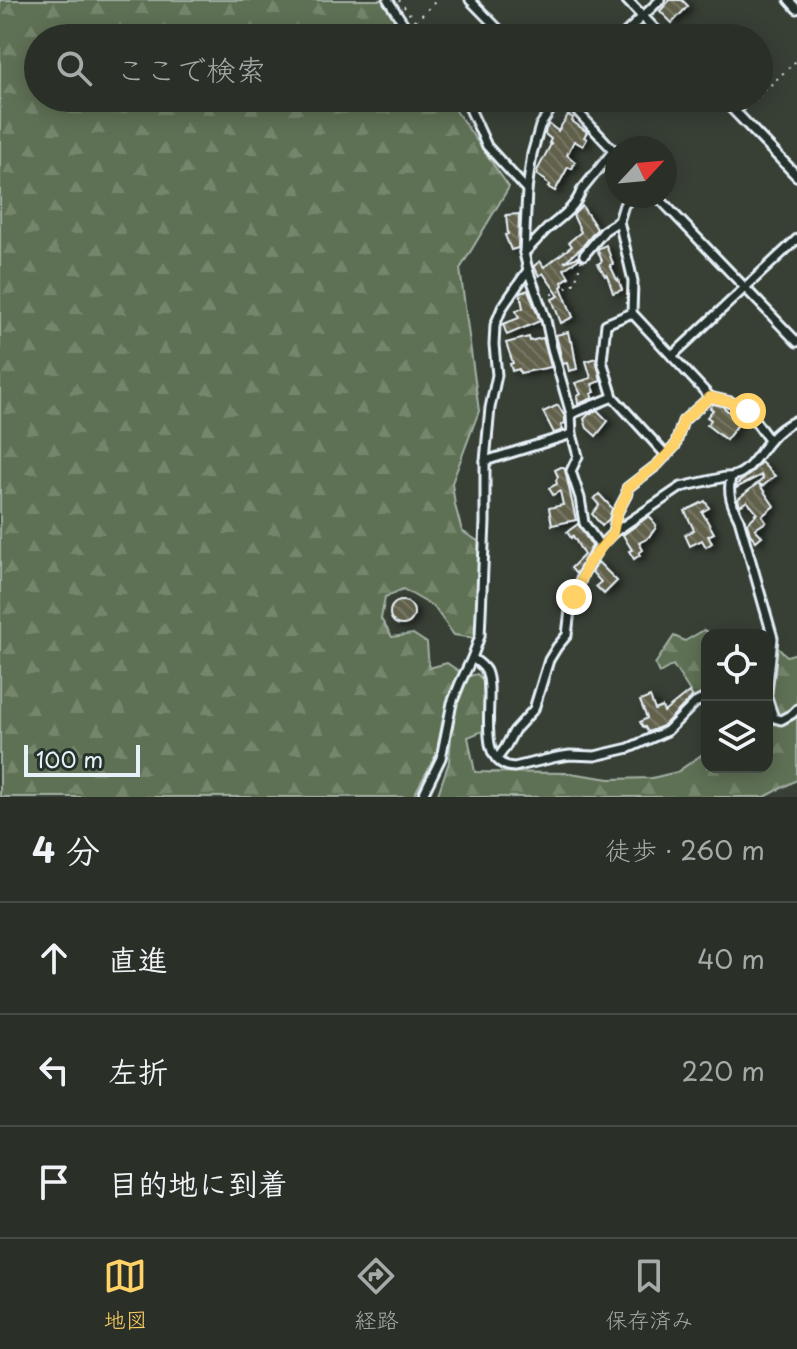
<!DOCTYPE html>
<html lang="ja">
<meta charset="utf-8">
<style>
:root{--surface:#2a3028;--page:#363c34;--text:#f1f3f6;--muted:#a5a9a8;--line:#464b45;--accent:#ffd166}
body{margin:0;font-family:"Playpen Sans","Klee One",sans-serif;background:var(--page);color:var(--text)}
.controls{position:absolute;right:24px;bottom:24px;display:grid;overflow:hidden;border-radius:16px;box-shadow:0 4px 20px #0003}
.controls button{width:72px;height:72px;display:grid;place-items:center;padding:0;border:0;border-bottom:2px solid var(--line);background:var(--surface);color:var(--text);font:40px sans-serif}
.compass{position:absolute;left:605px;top:136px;width:72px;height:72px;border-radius:50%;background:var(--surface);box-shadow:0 4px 20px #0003;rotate:64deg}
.scale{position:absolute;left:24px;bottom:20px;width:116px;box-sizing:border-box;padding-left:8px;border:4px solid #e8f1f8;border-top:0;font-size:22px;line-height:28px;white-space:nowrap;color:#e8f1f8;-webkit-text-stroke:6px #26332d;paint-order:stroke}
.stop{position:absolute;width:24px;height:24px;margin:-18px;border:6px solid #ffd166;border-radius:50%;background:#fff}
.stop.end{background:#ffd166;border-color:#fff;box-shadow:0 2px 8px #0008}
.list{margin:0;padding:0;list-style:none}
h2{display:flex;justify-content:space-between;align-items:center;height:104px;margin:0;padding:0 32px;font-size:34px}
h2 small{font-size:26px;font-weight:400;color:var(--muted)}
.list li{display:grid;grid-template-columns:52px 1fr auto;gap:24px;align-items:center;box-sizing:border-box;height:112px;padding:0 32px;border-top:2px solid var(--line)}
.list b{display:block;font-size:30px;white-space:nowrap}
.list em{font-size:26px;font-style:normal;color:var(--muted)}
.icon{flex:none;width:44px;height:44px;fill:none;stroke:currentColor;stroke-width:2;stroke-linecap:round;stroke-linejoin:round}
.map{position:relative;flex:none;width:797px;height:797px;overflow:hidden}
.search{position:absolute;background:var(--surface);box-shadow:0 4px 20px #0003;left:24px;right:24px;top:24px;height:88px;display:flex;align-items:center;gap:20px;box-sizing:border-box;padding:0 28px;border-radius:44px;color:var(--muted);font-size:30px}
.sheet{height:440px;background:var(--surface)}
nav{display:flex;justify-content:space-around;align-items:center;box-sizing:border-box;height:112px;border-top:2px solid var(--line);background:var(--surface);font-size:22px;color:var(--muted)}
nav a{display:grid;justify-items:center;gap:4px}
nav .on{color:var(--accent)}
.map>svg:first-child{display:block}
.forest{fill:url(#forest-firs);stroke:#a4b1a6;stroke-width:2}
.building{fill:url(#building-back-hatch);stroke:#e8f1f8;stroke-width:2;filter:url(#shadow)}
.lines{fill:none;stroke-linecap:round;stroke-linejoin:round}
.minor-casing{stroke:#e8f1f8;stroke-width:13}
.tertiary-casing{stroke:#e8f1f8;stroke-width:14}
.path{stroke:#e8f1f8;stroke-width:2;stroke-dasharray:2 6;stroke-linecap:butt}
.minor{stroke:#26332d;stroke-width:7}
.tertiary{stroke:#26332d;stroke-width:8}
.route{stroke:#ffd166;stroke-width:10}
</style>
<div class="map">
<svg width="797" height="797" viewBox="0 0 797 797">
<defs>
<pattern id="forest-firs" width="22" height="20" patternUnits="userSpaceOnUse" patternTransform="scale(2)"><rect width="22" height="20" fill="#5f7154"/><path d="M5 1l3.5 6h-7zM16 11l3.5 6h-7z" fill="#76866d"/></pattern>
<pattern id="building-back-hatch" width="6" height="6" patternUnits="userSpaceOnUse" patternTransform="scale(2)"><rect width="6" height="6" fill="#61604b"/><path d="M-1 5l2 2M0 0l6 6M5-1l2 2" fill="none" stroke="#787766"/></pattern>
<filter id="shadow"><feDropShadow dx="4.5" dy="2.5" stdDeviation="4" flood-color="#0009"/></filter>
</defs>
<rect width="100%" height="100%" fill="#384036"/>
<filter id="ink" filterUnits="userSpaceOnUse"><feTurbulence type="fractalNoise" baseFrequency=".0125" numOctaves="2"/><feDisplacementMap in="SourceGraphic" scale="16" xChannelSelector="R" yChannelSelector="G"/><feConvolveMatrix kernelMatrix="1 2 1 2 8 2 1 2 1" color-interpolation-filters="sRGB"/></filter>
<g filter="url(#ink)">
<g class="forest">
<polygon points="0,0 382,0 405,38 38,38 38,98 447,98 509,187 460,269 479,411 452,483 455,505 462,531 481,543 475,638 454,635 434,607 403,589 385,597 381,619 392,637 413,634 427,643 429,668 447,663 460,672 446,712 436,755 413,797 0,797"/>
<polygon points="704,630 713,635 707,635 707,734 706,716 673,665 659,673 655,664 674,636 685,641"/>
<polygon points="767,639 787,656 797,653 797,780 765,797 437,797 449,762 452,725 461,690 469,676 477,674 483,680 485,730 468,737 475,772 570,773 610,779 652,778 677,772 707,751 707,767 767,767"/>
</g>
<g class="building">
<polygon points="670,0 682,0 688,6 672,23 660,11"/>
<polygon points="568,115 573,118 572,121 587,132 584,137 587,139 583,146 574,141 567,155 575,162 572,169 568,167 555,191 548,187 550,185 545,182 545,180 537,175 538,173 537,171 551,144 549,143 551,139 545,134 546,129 549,124 558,131"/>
<polygon points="582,206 597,229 581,248 564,262 578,257 579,259 564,269 569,277 562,282 563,285 561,287 573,317 561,323 552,299 559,296 543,273 539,276 534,266 540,261 544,267 572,246 569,242 581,232 573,215"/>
<polygon points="519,214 518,248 511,250 505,235 508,234 506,215"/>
<polygon points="606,245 613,264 610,265 617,280 618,279 622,290 613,293 607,275 605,276 598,264 602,261 597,249"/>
<polygon points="528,290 540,321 507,335 503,324 519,318 516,311 523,308 520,293"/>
<polygon points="568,332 570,341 572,341 577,369 569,371 567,363 563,364 556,335"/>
<polygon points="529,337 530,341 543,338 551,367 520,373 519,369 512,371 510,364 513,363 506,343"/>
<polygon points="596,358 601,381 592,384 595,392 591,394 593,398 578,404 577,396 581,394 575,383 591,378 586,361"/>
<polygon points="713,404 722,406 740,422 726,440 707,425 711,420 707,417 713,410 710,408"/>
<polygon points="558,405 565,417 565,423 561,425 563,430 554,433 543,412"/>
<polygon points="597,410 608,421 596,436 587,428 584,419 589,414"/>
<polygon points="761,462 775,476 763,486 759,484 774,506 762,516 766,522 755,529 762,536 756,541 750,534 747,523 756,515 755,514 757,513 747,501 740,506 738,499 763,479 761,475 736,488 736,485 750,474"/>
<polygon points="561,467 563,467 565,470 576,520 552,525 549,508 563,505 560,491 553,495 549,488 557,484 556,480 558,477 555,470"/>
<polygon points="599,494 612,508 609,519 602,526 592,514 599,505 594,499"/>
<polygon points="705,501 709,508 702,512 714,533 708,536 712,543 706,547 702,540 690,546 685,535 694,530 685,511"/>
<polygon points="649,516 656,525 655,526 656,528 647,539 639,543 643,550 639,553 640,555 634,559 629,551 632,550 623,535"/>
<polygon points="578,524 592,546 576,574 571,568 584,555 573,536 571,538 567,532"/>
<polygon points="598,562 617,581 604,594 596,586 601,582 592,572"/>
<circle cx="402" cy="613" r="12"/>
<polygon points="689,692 692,697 663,726 648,732 645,727 644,728 640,722 647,718 640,701 650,697 655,710 662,707 664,712"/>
</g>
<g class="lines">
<g class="minor-casing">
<g id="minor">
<polyline points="388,0 413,38"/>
<polyline points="470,0 507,38"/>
<polyline points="789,0 797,9"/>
<polyline points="620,38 660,0"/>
<polyline points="465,98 487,146 527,190"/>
<polyline points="558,98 540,126 532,154 527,190 524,253 528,270 546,320 552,348 571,414 572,434 578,456 571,471 580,498 584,523 600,546"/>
<polyline points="565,98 615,152"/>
<polyline points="633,196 624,205 619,221 633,281 632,313 710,397 731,402 748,411 769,440"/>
<polyline points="657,196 797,342"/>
<path d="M524 253C532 245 539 237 547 229 560 218 576 207 581 191L614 150"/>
<polyline points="584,255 605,230 619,221"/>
<polyline points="672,356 797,239"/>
<polyline points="613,397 666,455"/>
<polyline points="571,414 613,397 602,361 606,324 632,313"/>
<polyline points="485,461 572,434"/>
<path d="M731 477C727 493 732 505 739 519L773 638 767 693"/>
<polyline points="613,532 617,513 627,494 627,488 657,465 675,446 683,421 710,397"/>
<path d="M472 658C478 662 483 665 486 671 497 696 472 764 514 767L557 757 570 755 595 756 629 748 667 731 695 703 707 697"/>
<polyline points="767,697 774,718 781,720 792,714 797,709"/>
<path d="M497 759 505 748 514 731 534 709 549 660 557 647 567 635 570 610 583 574 600 546 613 533 681 487 725 477C748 478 757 454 770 440 777 431 786 425 797 420"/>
<polyline points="422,797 441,758 452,703 460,683 472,658 480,636 485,522 485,461 490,408 497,375 494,345 495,325 502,308 528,270"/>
</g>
</g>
<g class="tertiary-casing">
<g id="tertiary">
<polyline points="627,0 663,38"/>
<polyline points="722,98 797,176"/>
</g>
</g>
<g class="path">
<polyline points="399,0 428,38"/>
<polyline points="416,21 437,0"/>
<polyline points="759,96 797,60"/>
<polyline points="743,111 757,98"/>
<polyline points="544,298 575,283 581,261"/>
</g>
<use href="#minor" class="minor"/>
<use href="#tertiary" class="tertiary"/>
</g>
</g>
<g class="lines" filter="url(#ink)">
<polyline class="route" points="574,597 588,564 613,533 617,513 627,494 627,488 657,465 675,446 683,421 710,397 731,402 748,411"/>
</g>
</svg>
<div class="controls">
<button><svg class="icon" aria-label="locate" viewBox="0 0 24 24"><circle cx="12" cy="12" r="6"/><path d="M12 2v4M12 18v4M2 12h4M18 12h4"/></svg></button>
<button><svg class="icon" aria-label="layers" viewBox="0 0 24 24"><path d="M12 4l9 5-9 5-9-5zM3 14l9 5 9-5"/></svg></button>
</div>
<svg class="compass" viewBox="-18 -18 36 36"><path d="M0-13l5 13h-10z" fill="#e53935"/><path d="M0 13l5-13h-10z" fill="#a5a9a8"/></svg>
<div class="scale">100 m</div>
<div class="stop" style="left:748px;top:411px"></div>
<div class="stop end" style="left:574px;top:597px"></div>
<div class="search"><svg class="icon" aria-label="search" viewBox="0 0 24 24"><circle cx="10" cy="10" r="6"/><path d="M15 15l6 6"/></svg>ここで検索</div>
</div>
<section class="sheet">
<h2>4 分<small>徒歩 · 260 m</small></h2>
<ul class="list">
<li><svg class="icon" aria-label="ahead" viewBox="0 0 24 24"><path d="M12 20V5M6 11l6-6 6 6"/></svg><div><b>直進</b></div><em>40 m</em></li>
<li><svg class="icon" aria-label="left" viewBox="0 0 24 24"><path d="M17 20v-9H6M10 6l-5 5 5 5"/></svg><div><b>左折</b></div><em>220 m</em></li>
<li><svg class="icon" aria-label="arrive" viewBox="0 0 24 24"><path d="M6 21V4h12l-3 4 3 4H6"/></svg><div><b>目的地に到着</b></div></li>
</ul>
</section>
<nav>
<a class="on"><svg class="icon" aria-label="map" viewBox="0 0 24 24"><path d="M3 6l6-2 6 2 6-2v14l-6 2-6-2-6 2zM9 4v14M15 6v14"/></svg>地図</a>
<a><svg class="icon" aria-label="directions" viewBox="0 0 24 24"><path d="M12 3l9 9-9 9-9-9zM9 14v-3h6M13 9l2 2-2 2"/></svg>経路</a>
<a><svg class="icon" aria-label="saved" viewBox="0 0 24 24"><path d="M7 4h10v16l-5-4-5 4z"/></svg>保存済み</a>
</nav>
